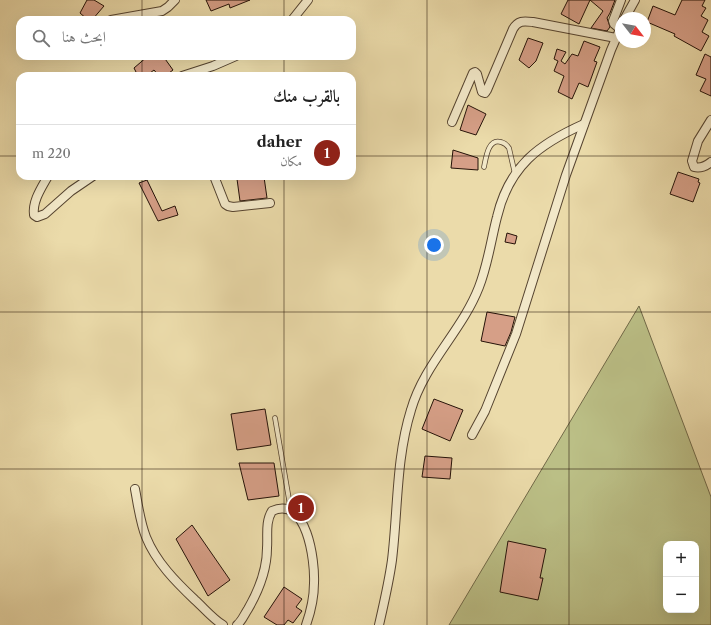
<!DOCTYPE html>
<html lang="ar">
<meta charset="utf-8">
<style>
:root{--surface:#fff;--page:#f2f2f2;--text:#222;--muted:#767676;--line:#e0e0e0;--accent:#8f2418}
body{margin:0;font-family:"Libre Caslon Text",Amiri,serif;background:var(--page);color:var(--text);direction:rtl}
.controls{position:absolute;right:12px;bottom:12px;display:grid;overflow:hidden;border-radius:8px;box-shadow:0 4px 16px #0002}
.controls button{width:36px;height:36px;display:grid;place-items:center;padding:0;border:0;border-bottom:1px solid var(--line);background:var(--surface);color:var(--text);font:20px sans-serif}
.compass{position:absolute;left:615px;top:12px;width:36px;height:36px;border-radius:50%;background:var(--surface);box-shadow:0 4px 16px #0002;rotate:121deg}
.you{position:absolute;left:434px;top:245px;width:14px;height:14px;margin:-10px;border:3px solid #fff;border-radius:50%;background:#1a73e8;box-shadow:0 0 0 6px #1a73e833}
.badge{display:grid;place-items:center;width:26px;height:26px;border-radius:50%;background:var(--accent);color:#fff;font-size:13px;font-weight:700}
.pin{position:absolute;translate:-50% -50%;border:2px solid #fff;box-shadow:0 1px 4px #0006}
.list{margin:0;padding:0;list-style:none}
h2{display:flex;justify-content:space-between;align-items:center;height:52px;margin:0;padding:0 16px;font-size:17px}
h2 small{font-size:13px;font-weight:400;color:var(--muted)}
.list li{display:grid;grid-template-columns:26px 1fr auto;gap:12px;align-items:center;box-sizing:border-box;height:56px;padding:0 16px;border-top:1px solid var(--line)}
.list b{display:block;font-size:15px;white-space:nowrap}
.list p{margin:0;font-size:13px;white-space:nowrap;color:var(--muted)}
.list em{font-size:13px;font-style:normal;color:var(--muted)}
.icon{flex:none;width:22px;height:22px;fill:none;stroke:currentColor;stroke-width:2;stroke-linecap:round;stroke-linejoin:round}
.map{position:relative;flex:none;width:711px;height:625px;overflow:hidden;direction:ltr}
.search{position:absolute;background:var(--surface);box-shadow:0 4px 16px #0002;left:16px;top:16px;width:340px;height:44px;display:flex;align-items:center;gap:10px;box-sizing:border-box;padding:0 14px;border-radius:12px;color:var(--muted);font-size:15px}
.panel{position:absolute;background:var(--surface);box-shadow:0 4px 16px #0002;left:16px;top:72px;width:340px;height:108px;border-radius:12px;direction:rtl}
.map>svg:first-child{display:block}
.green{fill:#bbbf86;stroke:#706847;fill-rule:evenodd}
.building{fill:#d69f87;stroke:#251208}
.lines{fill:none;stroke-linecap:round;stroke-linejoin:round}
.lane-casing{stroke:#564430;stroke-width:5.5}
.street-casing{stroke:#564430;stroke-width:10}
.lane{stroke:#f2e8c8;stroke-width:4}
.street{stroke:#f2e8c8;stroke-width:8}
.grid{fill:none;stroke:#251208;stroke-width:1;stroke-opacity:0.55}
</style>
<div class="map">
<svg width="711" height="625" viewBox="0 0 711 625">
<rect width="100%" height="100%" fill="#ebdbaa"/>
<filter id="stains"><feTurbulence type="fractalNoise" baseFrequency=".005" numOctaves="4"/><feColorMatrix values="0 0 0 0 .2 0 0 0 0 .09 0 0 0 0 .02 0 0 0 .5 -.17"/></filter>
<radialGradient id="worn" r=".72"><stop offset=".6" stop-color="#630" stop-opacity="0"/><stop offset="1" stop-color="#630" stop-opacity=".3"/></radialGradient>
<path class="green" d="M639 306 711 497V625H449ZM666 544H696V610H666Z"/>
<g class="building">
<polygon points="87,0 94,0 104,6 92,20 88,20 80,13"/>
<polygon points="206,0 250,0 230,8 229,4 211,11"/>
<polygon points="568,0 615,0 610,13 607,18 610,27 607,31 591,28 603,11 590,0 579,24 561,14"/>
<polygon points="682,0 705,0 702,6 706,8 701,16 708,20 702,32 709,36 701,51 674,36 675,34 647,22 653,6 675,15"/>
<polygon points="528,38 543,43 536,61 529,68 519,60"/>
<polygon points="584,41 600,47 594,61 597,62 588,87 579,83 572,99 558,92 564,76 554,71 558,61 554,59 557,49 566,52 561,61 565,64 572,54 578,56"/>
<polygon points="705,54 711,57 711,96 700,91 706,79 696,75"/>
<polygon points="148,56 163,56 173,70 165,76 159,76 154,70 146,76 138,76 134,68"/>
<polygon points="468,105 486,114 476,135 460,130"/>
<polygon points="453,150 478,158 478,170 451,168"/>
<polygon points="678,172 699,179 698,182 700,183 693,202 670,194"/>
<polygon points="264,177 267,198 240,201 237,179"/>
<polygon points="147,180 162,211 175,206 178,215 158,221 139,183"/>
<polygon points="507,233 517,236 515,244 505,242"/>
<polygon points="487,312 515,317 511,332 505,346 481,341"/>
<polygon points="434,399 463,410 450,441 422,429"/>
<polygon points="265,409 271,445 237,450 231,414"/>
<polygon points="425,456 452,458 450,479 422,477"/>
<polygon points="239,463 274,463 279,496 248,500"/>
<polygon points="192,525 230,580 208,596 176,539"/>
<polygon points="508,541 546,549 540,578 543,578 538,600 500,592"/>
<polygon points="284,587 302,599 296,607 302,611 293,623 288,620 284,625 277,625 264,617"/>
</g>
<g class="lines">
<g class="lane-casing">
<g id="lane">
<path d="M484 167C486 158 488 138 501 142 505 143 507 145 509 148L515 174"/>
<polyline points="275,418 291,511"/>
</g>
</g>
<g class="street-casing">
<g id="street">
<polyline points="625,18 635,0"/>
<polyline points="111,20 162,11 168,7 175,0"/>
<polyline points="292,20 308,0"/>
<polyline points="620,29 614,24 613,21 621,0"/>
<polyline points="182,76 213,66 236,56"/>
<path d="M711 120 698 141 692 161 694 167C701 169 706 166 711 162"/>
<path d="M452 122 473 73 475 72 477 74 482 92 485 93 487 90 513 29C518 20 524 21 533 22L616 38"/>
<path d="M48 176C42 187 32 201 34 215L37 217 45 214 71 191 93 176"/>
<polyline points="214,176 225,204 228,206 233,207 270,203"/>
<polyline points="472,435 485,411 516,334 566,175 611,50 621,27"/>
<path d="M135 489C138 505 140 522 146 537 156 562 176 582 195 600 204 608 213 619 223 625"/>
<path d="M237 625C242 621 244 615 248 609 259 590 267 571 267 548 268 536 265 522 272 511 307 495 315 561 314 583 314 598 311 611 306 625"/>
<path d="M379 625C384 603 389 582 392 560 398 510 396 458 411 410 424 364 462 331 479 287 488 264 491 240 497 217 509 166 539 144 584 124"/>
</g>
</g>
<use href="#lane" class="lane"/>
<use href="#street" class="street"/>
</g>
<path class="grid" d="M142 0V20M284 0V20M427 0V625M569 0V625M142 56V76M284 56V76M0 156H20M352 156H711M142 176V625M284 176V625M0 312H711M0 469H711"/>
<rect width="100%" height="100%" filter="url(#stains)"/>
<rect width="100%" height="100%" fill="url(#worn)"/>
</svg>
<div class="controls">
<button>+</button>
<button>−</button>
</div>
<svg class="compass" viewBox="-18 -18 36 36"><path d="M0-13l5 13h-10z" fill="#e53935"/><path d="M0 13l5-13h-10z" fill="#767676"/></svg>
<div class="you"></div>
<div class="pin badge" style="left:301px;top:508px">1</div>
<div class="search"><svg class="icon" aria-label="search" viewBox="0 0 24 24"><circle cx="10" cy="10" r="6"/><path d="M15 15l6 6"/></svg>ابحث هنا</div>
<section class="panel">
<h2>بالقرب منك<small></small></h2>
<ul class="list">
<li><span class="badge">1</span><div><b>daher</b><p>مكان</p></div><em>220 m</em></li>
</ul>
</section>
</div>
